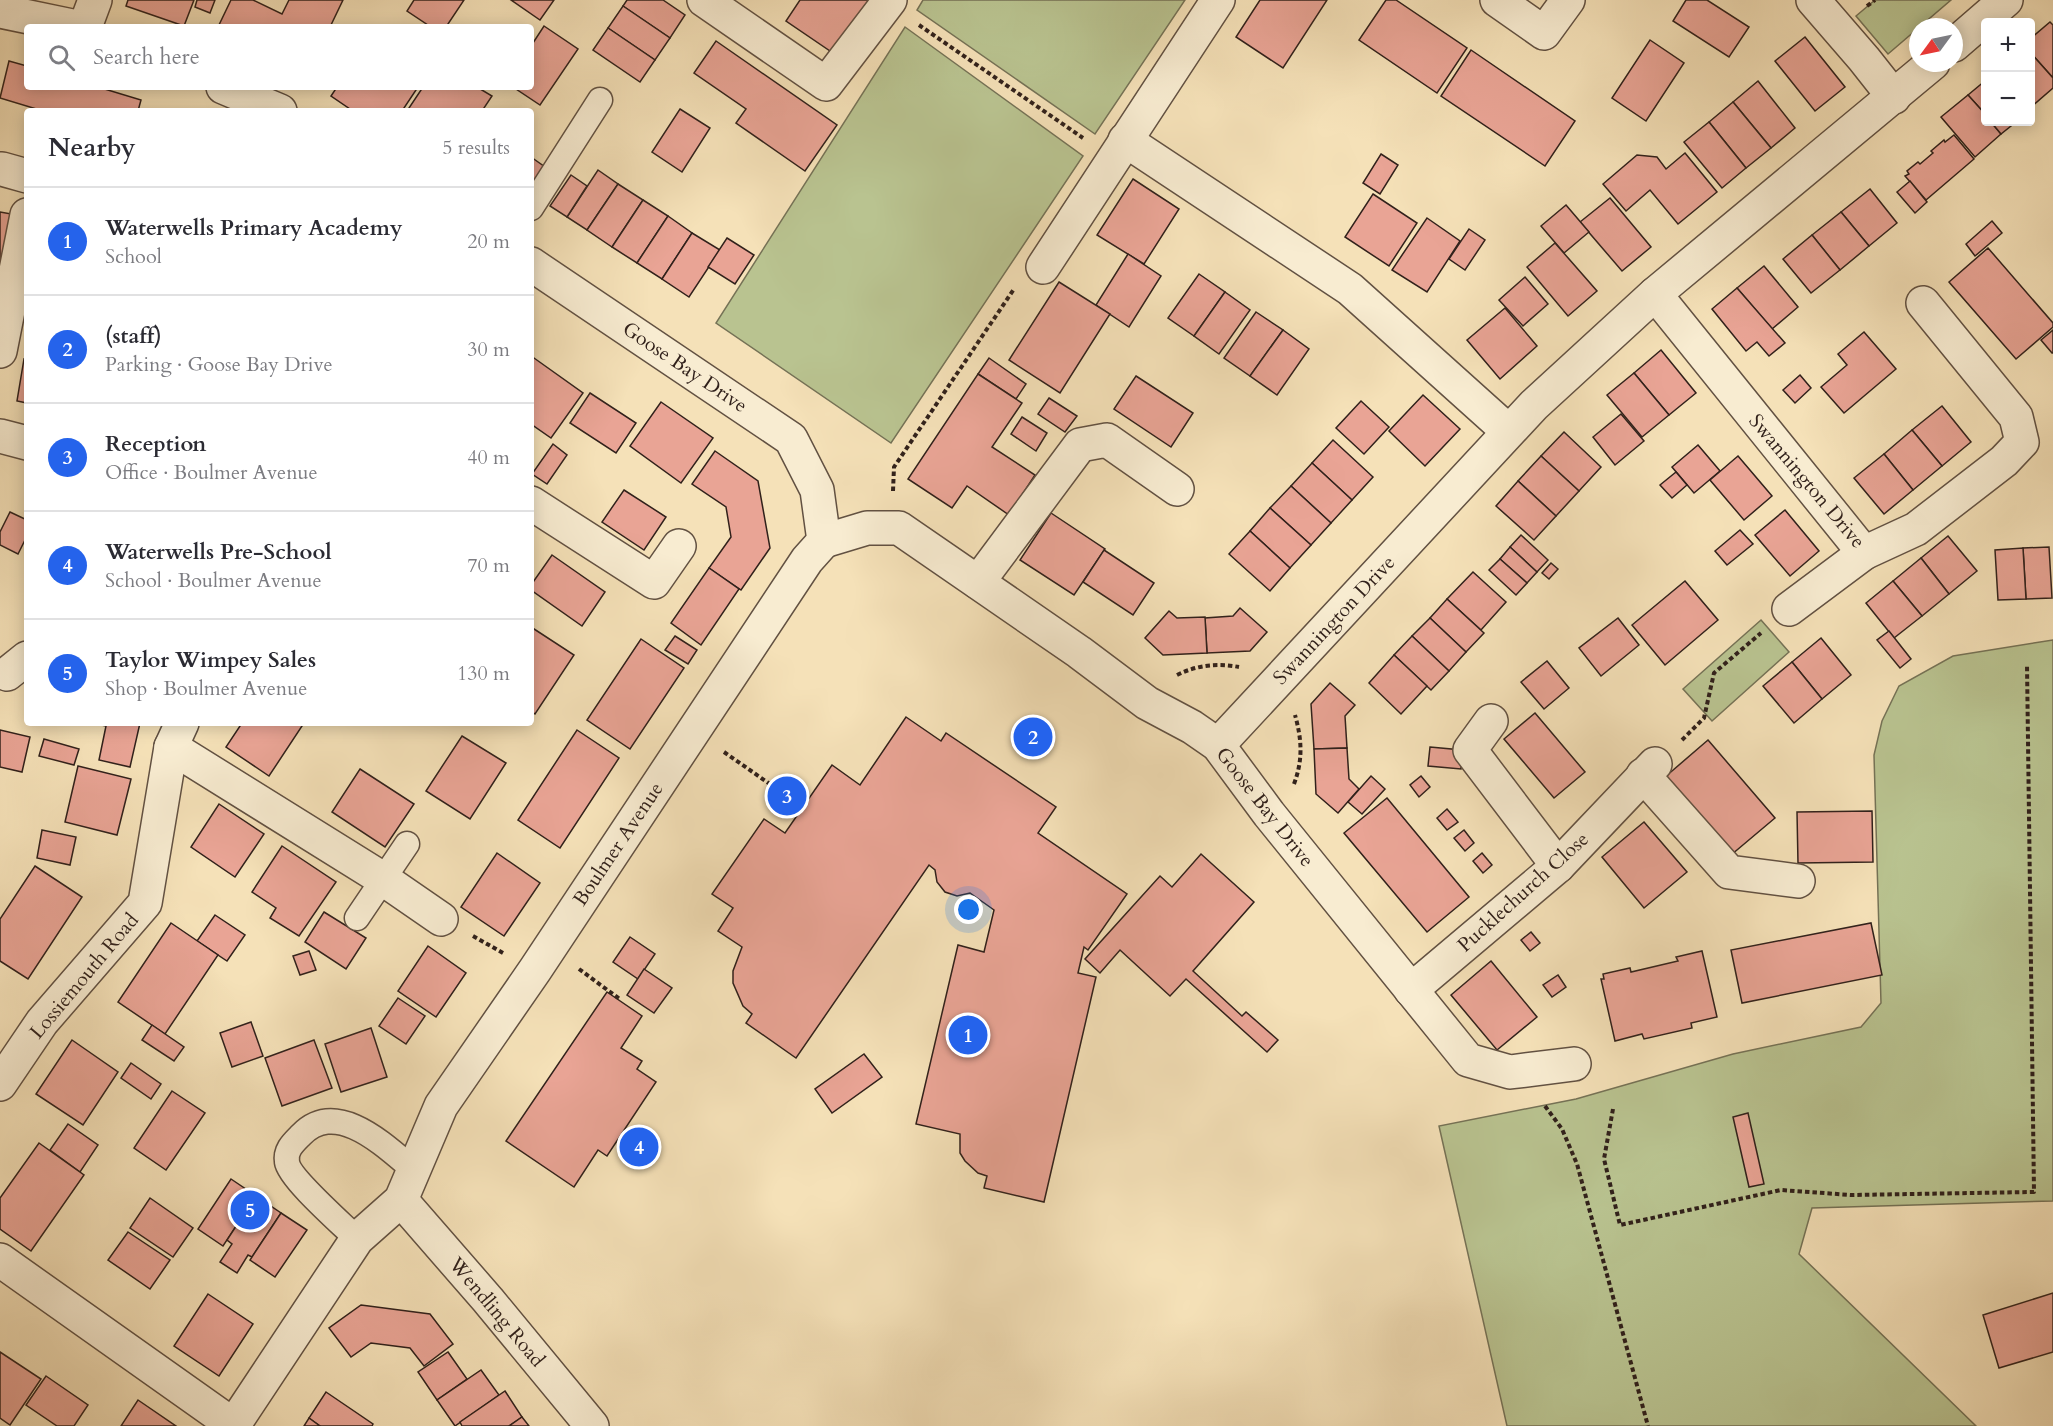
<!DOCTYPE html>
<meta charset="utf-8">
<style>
:root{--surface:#fff;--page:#f2f2f3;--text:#2b2b33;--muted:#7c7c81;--line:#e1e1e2;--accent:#2563eb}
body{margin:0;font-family:Cardo,serif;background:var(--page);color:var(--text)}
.controls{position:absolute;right:18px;top:18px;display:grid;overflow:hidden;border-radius:6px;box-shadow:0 3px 15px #0003}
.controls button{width:54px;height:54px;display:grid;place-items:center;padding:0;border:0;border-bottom:2px solid var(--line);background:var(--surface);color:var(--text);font:30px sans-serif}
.compass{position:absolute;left:1909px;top:18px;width:54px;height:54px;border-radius:50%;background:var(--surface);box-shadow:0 3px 15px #0003;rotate:237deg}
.you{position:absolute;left:969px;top:910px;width:21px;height:21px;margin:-15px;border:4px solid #fff;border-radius:50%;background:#1a73e8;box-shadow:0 0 0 9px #1a73e833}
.badge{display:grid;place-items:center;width:39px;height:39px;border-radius:50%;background:var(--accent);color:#fff;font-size:20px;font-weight:700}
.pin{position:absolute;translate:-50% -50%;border:3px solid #fff;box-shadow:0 2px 6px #0006}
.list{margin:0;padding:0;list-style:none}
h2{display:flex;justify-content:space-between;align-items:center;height:78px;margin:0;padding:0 24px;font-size:26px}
h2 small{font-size:20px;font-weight:400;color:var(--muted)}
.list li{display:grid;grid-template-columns:39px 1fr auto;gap:18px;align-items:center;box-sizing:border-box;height:108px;padding:0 24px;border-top:2px solid var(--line)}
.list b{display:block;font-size:22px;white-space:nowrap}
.list p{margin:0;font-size:20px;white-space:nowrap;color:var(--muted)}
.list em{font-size:20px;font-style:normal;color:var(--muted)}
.icon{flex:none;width:33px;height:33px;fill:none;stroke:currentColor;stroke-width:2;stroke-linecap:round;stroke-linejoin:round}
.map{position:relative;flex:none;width:2053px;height:1426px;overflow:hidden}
.search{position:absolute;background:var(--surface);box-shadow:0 3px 15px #0003;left:24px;top:24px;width:510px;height:66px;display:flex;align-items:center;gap:15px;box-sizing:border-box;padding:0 21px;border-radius:6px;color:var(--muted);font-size:22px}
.panel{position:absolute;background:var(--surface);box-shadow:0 3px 15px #0003;left:24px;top:108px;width:510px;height:618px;border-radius:6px}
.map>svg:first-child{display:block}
.green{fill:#b9c390;stroke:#757256;stroke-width:1.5}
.building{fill:#e9a495;stroke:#31211b;stroke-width:1.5}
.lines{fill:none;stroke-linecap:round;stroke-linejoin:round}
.lane-casing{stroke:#625142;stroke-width:27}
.street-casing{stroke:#625142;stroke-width:36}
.path{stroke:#31211b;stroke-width:4;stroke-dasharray:4.5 3;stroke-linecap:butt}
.lane{stroke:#f8ecd1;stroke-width:24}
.street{stroke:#f8ecd1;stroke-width:33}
.labels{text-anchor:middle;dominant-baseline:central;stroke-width:5;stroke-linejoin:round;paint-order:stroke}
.street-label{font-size:20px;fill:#31211b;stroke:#f8ecd1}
</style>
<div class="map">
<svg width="2053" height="1426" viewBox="0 0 2053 1426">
<rect width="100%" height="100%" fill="#f5e1b8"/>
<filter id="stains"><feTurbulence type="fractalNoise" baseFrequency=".00333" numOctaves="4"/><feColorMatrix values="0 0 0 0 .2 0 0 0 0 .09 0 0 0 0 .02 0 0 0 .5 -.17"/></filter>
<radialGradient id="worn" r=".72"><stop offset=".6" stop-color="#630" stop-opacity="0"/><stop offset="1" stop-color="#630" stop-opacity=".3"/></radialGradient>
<g class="green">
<polygon points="923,0 1185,0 1095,134 917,10"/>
<polygon points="1875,0 1951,0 1888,54 1856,16"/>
<polygon points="905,27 1083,156 891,443 716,323"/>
<polygon points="1761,620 1789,652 1712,721 1683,689"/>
<polygon points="2053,640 2053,1201 1812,1208 1799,1254 1976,1426 1507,1426 1439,1126 1576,1099 1733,1054 1861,1027 1881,1003 1874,755 1882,721 1899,686 1953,656"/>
</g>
<g class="building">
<polygon points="128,0 194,0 184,26 126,6"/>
<polygon points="197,0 215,0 210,13 195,7"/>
<polygon points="231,0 253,0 282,14 289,0 343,0 330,27 218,27"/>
<polygon points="414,0 464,0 446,27 431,27 407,11"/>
<polygon points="511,0 554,0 540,20"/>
<polygon points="627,0 663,0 685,15 670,38 623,6"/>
<polygon points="800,0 869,0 833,53 786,21"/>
<polygon points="1260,0 1327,0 1283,68 1236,37"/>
<polygon points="1386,0 1396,0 1467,48 1437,93 1359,40"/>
<polygon points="1686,0 1707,0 1749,27 1729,57 1673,21"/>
<polygon points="623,6 670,38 655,60 608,28"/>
<polygon points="2050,22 2053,25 2053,78 2030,52 2030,39"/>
<polygon points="544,26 578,49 540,105 513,87 531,87 531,46"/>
<polygon points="608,28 655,60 640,82 593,50"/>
<polygon points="1805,37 1845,87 1815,111 1775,61"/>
<polygon points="1650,40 1684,63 1646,121 1612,98"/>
<polygon points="716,41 837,125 805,171 736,123 746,109 694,73"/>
<polygon points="1471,50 1575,121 1545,166 1441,96"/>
<polygon points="2030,52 2053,78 2053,88 2031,107"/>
<polygon points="9,61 27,66 27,87 98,87 141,100 138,111 43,111 0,98"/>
<polygon points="1986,80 1986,115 1968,95"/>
<polygon points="1758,81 1795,128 1771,148 1733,102"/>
<polygon points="337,87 418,87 402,111 353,111 331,96"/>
<polygon points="423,87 477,87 492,96 482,111 407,111"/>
<polygon points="1968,95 1986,115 1986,122 1991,122 2001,134 1975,157 1941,117"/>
<polygon points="1733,102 1771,148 1746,168 1709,122"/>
<polygon points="680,109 710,128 682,172 652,152"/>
<polygon points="1709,122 1746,168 1722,188 1684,142"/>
<polygon points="1991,122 2016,122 2001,134"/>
<polygon points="1954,135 1974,159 1926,200 1905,176 1909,174 1907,171 1918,162 1920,164 1933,153 1931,151 1944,140 1945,142"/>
<polygon points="1685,153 1717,192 1678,224 1650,190 1626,211 1603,184 1637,155 1657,157 1666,169"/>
<polygon points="1381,154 1398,165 1380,194 1363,183"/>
<polygon points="531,157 545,167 531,189"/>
<polygon points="598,170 618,184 587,230 567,217"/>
<polygon points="571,175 587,186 567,217 550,206"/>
<polygon points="1133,179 1179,209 1144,264 1097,235"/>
<polygon points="1910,181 1927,202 1915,213 1897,192"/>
<polygon points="618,184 643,200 612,247 587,230"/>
<polygon points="1870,189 1897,223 1869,246 1841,212"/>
<polygon points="1373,194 1417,223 1389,266 1345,237"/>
<polygon points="1610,198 1651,247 1622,271 1580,222"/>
<polygon points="643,200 668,216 637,263 612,247"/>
<polygon points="1566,205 1589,232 1564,253 1541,226"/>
<polygon points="0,212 17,215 0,267"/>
<polygon points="1841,212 1869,246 1840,270 1812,235"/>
<polygon points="668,216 692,233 662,279 637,263"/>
<polygon points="1427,218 1460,241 1427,292 1392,270"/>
<polygon points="1992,221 2002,233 1975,256 1966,244"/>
<polygon points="1469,229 1485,240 1465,270 1449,259"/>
<polygon points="692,233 720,250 689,297 662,279"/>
<polygon points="1812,235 1840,270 1811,293 1783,259"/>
<polygon points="727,238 754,255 735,284 708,267"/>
<polygon points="1555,243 1597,291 1568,316 1527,267"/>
<polygon points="1988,248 2053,323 2053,327 2016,359 1949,282"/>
<polygon points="1128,254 1161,276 1129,327 1096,305"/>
<polygon points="1764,266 1798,307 1772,329 1737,288"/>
<polygon points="1199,274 1225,292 1194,336 1168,318"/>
<polygon points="1525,277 1548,304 1523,326 1499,300"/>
<polygon points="1059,282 1110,314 1060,393 1009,360"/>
<polygon points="1737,288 1785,343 1769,356 1757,342 1746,351 1712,309"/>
<polygon points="1225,292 1250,310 1219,354 1194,336"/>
<polygon points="1505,308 1537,346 1500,379 1467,340"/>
<polygon points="1256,312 1283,330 1250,376 1224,358"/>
<polygon points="1283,330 1309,349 1277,395 1250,376"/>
<polygon points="2053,330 2053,353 2052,353 2041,340"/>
<polygon points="1864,332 1896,369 1844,413 1821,387 1847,365 1838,354"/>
<polygon points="1661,350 1696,393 1669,415 1634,373"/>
<polygon points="534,358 583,393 551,438 531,424 531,362"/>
<polygon points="989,358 1026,384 1016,399 978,374"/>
<polygon points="24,359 27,360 27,403 17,401"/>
<polygon points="1634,373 1669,415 1642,437 1607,395"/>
<polygon points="978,374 1022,403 992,447 1035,475 1009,515 967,486 952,508 908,479"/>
<polygon points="1800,375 1811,388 1795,403 1783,390"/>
<polygon points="1136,376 1193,413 1171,447 1114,409"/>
<polygon points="590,393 636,423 616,453 570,423"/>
<polygon points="1423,395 1460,429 1425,466 1389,431"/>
<polygon points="1049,398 1077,416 1065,432 1038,414"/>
<polygon points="1361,401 1389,427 1364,454 1336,428"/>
<polygon points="661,402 713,438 681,483 630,446"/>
<polygon points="1942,406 1971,442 1942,466 1912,430"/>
<polygon points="1621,414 1644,441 1615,465 1593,437"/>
<polygon points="1022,417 1047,433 1036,451 1011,434"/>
<polygon points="1912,430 1942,466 1913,490 1884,454"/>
<polygon points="1564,432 1601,467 1579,491 1541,456"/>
<polygon points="1333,440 1373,477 1352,500 1312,463"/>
<polygon points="553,444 567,455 547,484 532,474"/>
<polygon points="1698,445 1720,471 1694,493 1672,467"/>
<polygon points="715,451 758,481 770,548 741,590 709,568 731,537 726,507 692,484"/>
<polygon points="1884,454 1913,490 1884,514 1854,478"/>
<polygon points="1541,456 1579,491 1556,516 1518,481"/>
<polygon points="1738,456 1772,496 1744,520 1710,480"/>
<polygon points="1312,463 1352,500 1331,523 1291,486"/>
<polygon points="1676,472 1687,485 1672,498 1660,485"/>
<polygon points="1518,481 1556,516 1534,540 1496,506"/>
<polygon points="1291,486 1331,523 1311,545 1270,508"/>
<polygon points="624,490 666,517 644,550 602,522"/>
<polygon points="1270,508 1311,545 1290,568 1250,531"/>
<polygon points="1785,510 1819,551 1790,576 1755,535"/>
<polygon points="10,512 27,520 27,536 18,554 0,545 0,532"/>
<polygon points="1051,513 1105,549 1074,595 1020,560"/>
<polygon points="1740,530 1753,544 1727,565 1715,551"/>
<polygon points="1250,531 1290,568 1270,591 1229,554"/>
<polygon points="1521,535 1548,560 1537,572 1510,547"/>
<polygon points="1948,536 1977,571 1949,594 1921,558"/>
<polygon points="1510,547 1537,572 1527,583 1500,559"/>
<polygon points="2049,547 2052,598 2026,599 2023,548"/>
<polygon points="2023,548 2026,599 1998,600 1995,550"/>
<polygon points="1104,550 1154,583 1133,615 1083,582"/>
<polygon points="552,555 605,592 582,626 531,590 531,585"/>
<polygon points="1921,558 1949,594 1922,616 1893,581"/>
<polygon points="1500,559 1527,583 1516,595 1489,570"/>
<polygon points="1551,563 1558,569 1549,579 1542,573"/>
<polygon points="709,568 739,589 701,645 671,623"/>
<polygon points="1473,572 1506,602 1481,630 1447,599"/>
<polygon points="1685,581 1718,620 1665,665 1632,625"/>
<polygon points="1893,581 1922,616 1894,638 1866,603"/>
<polygon points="1447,599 1484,633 1466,652 1430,618"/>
<polygon points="1240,608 1267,632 1250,651 1207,653 1205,618 1233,616"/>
<polygon points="1169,611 1177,618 1205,617 1207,653 1163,655 1145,638"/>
<polygon points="1430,618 1466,652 1449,671 1412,636"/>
<polygon points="1618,618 1639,645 1601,676 1579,648"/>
<polygon points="531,627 574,655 535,714 531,711"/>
<polygon points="1889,631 1911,659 1900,668 1877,640"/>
<polygon points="675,636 697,650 688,664 665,650"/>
<polygon points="1412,636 1449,671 1431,690 1394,655"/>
<polygon points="1821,638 1851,675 1822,699 1792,662"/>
<polygon points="641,639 684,668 630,749 587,720"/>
<polygon points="1394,655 1427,686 1401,714 1369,683"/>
<polygon points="1547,661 1569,688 1544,709 1521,682"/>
<polygon points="1792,662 1822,699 1794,723 1763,686"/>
<polygon points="1330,683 1355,705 1345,716 1347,748 1314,749 1311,704"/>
<polygon points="1535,713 1585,772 1554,798 1504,739"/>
<polygon points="906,717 941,741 946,733 1056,807 1038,833 1127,894 1088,950 1084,947 1078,973 1096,977 1044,1202 984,1188 987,1176 978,1173 965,1161 960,1153 960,1134 916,1124 958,945 984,952 994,910 970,893 957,896 945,892 937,882 935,870 929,865 796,1058 746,1023 752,1014 743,1006 733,983 733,971 742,947 718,931 733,908 712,894 764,819 785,833 832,765 860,785"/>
<polygon points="92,723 140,723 130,767 99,760 106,726"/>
<polygon points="242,723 304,723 269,776 226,747"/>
<polygon points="0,730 30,737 22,772 0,767"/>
<polygon points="577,730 619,758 560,848 518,820"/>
<polygon points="462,736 506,763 470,819 426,791"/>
<polygon points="44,739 79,749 74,765 39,756"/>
<polygon points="1708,740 1775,818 1731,855 1665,777"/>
<polygon points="1430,747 1462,750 1461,769 1428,766"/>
<polygon points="1347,748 1349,779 1359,789 1338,813 1316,794 1314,749"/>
<polygon points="78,766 131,779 117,835 65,822"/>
<polygon points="360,769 414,804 385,847 332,812"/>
<polygon points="1371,776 1385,789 1362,814 1348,802"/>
<polygon points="1421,776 1430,787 1419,797 1410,785"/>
<polygon points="1387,798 1469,897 1427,932 1344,833"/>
<polygon points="219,804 264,834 235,877 191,847"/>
<polygon points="1447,809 1458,822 1447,830 1437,818"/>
<polygon points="1872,811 1873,862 1798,863 1797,812"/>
<polygon points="1644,822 1687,872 1644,908 1602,857"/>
<polygon points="42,830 76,837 70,865 37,858"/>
<polygon points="1464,830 1474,843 1465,851 1454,838"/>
<polygon points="282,846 336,882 299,936 270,918 276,908 252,892"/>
<polygon points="497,853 540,883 504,936 461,907"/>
<polygon points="1482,853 1492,865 1483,873 1473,861"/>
<polygon points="1201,854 1254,902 1193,971 1242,1016 1246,1012 1278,1040 1267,1052 1186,979 1170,996 1120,950 1100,973 1085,959 1160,876 1172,887"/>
<polygon points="35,866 82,897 28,979 0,961 0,919"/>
<polygon points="324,912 366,938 346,969 305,942"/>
<polygon points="215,915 245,935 227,961 197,941"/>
<polygon points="171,923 218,955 165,1034 118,1002"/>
<polygon points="1871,923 1882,975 1742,1003 1731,950"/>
<polygon points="1531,932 1540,943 1530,951 1521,940"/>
<polygon points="630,937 655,954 638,979 613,962"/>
<polygon points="428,946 466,973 436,1017 398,991"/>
<polygon points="309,951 316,970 300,975 293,956"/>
<polygon points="1702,951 1717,1017 1691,1023 1692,1028 1644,1039 1642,1034 1615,1041 1601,979 1604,979 1603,974 1630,968 1631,972 1678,961 1676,957"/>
<polygon points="1491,961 1537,1017 1497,1050 1451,995"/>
<polygon points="644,969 672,988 654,1013 627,995"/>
<polygon points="1558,975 1566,987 1552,997 1543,985"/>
<polygon points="607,992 642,1016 621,1048 642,1061 637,1069 656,1082 607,1156 598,1150 574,1187 506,1141"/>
<polygon points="398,998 425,1016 406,1044 379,1026"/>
<polygon points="251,1022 263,1056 232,1067 220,1033"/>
<polygon points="152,1025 184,1047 174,1061 142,1040"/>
<polygon points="371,1028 387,1077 341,1092 325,1044"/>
<polygon points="72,1040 118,1072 83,1125 36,1094"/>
<polygon points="314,1040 332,1088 282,1106 265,1058"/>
<polygon points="864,1054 882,1077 832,1113 815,1089"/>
<polygon points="131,1063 161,1084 151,1099 121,1078"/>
<polygon points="172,1091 205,1113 166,1170 134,1148"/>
<polygon points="1748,1113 1764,1184 1749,1187 1733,1117"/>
<polygon points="68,1124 98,1145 80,1172 50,1150"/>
<polygon points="39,1143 84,1175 31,1251 0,1229 0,1198"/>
<polygon points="231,1179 256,1196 223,1246 198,1229"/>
<polygon points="256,1196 281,1213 252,1257 248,1255 237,1273 220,1262 232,1244 227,1240"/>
<polygon points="150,1198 193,1228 173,1257 130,1228"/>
<polygon points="281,1213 307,1230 275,1277 250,1260"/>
<polygon points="128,1232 170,1260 150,1289 108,1260"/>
<polygon points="2053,1293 2053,1352 1999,1368 1983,1315"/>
<polygon points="208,1294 253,1324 219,1376 174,1346"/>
<polygon points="361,1305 430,1314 453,1344 424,1366 410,1348 371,1343 351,1357 329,1328"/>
<polygon points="0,1352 41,1379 10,1425 0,1418"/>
<polygon points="448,1352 467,1379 437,1400 418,1372"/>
<polygon points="481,1370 499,1395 455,1426 437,1400"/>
<polygon points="46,1376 88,1405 74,1426 57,1426 26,1405"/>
<polygon points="505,1391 522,1417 509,1426 462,1426 460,1422"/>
<polygon points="326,1392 373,1424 372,1426 320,1426 309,1418"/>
<polygon points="138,1400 176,1426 121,1426"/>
<polygon points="522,1417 529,1426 509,1426"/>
<polygon points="309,1418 320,1426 304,1426"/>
</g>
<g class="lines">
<g class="lane-casing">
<g id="lane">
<polyline points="531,208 600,100"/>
<polyline points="357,918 407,844"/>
<path d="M357 1239C343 1225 289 1178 287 1162 285 1150 293 1143 301 1135 337 1098 385 1146 414 1170"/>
</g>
</g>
<g class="street-casing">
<g id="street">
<polyline points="704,0 826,84 890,0"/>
<polyline points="1497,0 1544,33 1568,0"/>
<polyline points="1813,0 1864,59 1894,97"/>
<polyline points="0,11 77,27"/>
<polyline points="85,27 95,0"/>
<polyline points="1954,45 2006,0"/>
<polyline points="223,87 280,111"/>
<polyline points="1125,140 1350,289 1508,431"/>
<polyline points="2,169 27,176"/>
<polyline points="1043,267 1218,0"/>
<polyline points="1655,294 1864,553 1916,529 2004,461 2022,442 2016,417 1923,303"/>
<polyline points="0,351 27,215"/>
<polyline points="0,436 27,443"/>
<polyline points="531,503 654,582 679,546"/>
<polyline points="824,541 867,528 899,528 1079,652 1147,703 1192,727 1218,745 1269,814 1468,1060 1510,1072 1574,1064"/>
<polyline points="978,582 1080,445 1107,440 1177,489"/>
<polyline points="1789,609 1864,553"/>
<polyline points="7,674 27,658"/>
<polyline points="1491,721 1470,750 1558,866"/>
<polyline points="1218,745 1534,405 1655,294 1933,63"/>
<polyline points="171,747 383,879 441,919"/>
<polyline points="1643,775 1729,872 1798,881"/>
<polyline points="1411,990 1558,866 1655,764"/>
<polyline points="0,1084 42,1022 145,903 171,747 182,723"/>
<polyline points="401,1200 488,1300 592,1426"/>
<polyline points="0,1260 233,1425"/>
<polyline points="233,1426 357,1239 401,1200 441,1106 535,970 807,560 824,541 817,490 791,439 531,264"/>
</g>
</g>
<g class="path">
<polyline points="1867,6 1875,0"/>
<polyline points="919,25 1083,138"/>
<polyline points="893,491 894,467 1014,289"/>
<path d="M1177 675C1197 665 1217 663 1239 667"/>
<polyline points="1682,740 1704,718 1714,673 1761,633"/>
<polyline points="724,752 787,796"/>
<path d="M1294 784C1303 760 1302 740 1295 715"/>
<polyline points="473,936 503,953"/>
<polyline points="579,969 621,1000"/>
<polyline points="1545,1106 1562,1129 1577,1164 1648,1426"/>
<polyline points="1613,1109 1604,1159 1620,1225 1781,1190 1851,1195 2034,1192 2027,665"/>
</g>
<use href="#lane" class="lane"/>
<use href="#street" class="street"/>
</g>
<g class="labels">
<g class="street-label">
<text transform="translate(685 367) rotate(34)">Goose Bay Drive</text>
<text transform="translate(1807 481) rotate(50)">Swannington Drive</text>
<text transform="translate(1334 620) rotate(-47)">Swannington Drive</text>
<text transform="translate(1265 807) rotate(52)">Goose Bay Drive</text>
<text transform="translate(618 844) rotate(-56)">Boulmer Avenue</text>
<text transform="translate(1523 892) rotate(-42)">Pucklechurch Close</text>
<text transform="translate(84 976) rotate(-50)">Lossiemouth Road</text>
<text transform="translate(497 1312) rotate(50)">Wendling Road</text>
</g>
</g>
<rect width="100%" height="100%" filter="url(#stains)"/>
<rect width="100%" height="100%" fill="url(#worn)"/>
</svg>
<div class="controls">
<button>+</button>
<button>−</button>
</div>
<svg class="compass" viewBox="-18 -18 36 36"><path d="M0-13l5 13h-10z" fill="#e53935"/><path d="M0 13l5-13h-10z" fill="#7c7c81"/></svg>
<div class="you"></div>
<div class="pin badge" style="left:968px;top:1035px">1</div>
<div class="pin badge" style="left:1033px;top:737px">2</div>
<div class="pin badge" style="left:787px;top:796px">3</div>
<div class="pin badge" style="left:639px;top:1147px">4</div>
<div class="pin badge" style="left:250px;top:1210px">5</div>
<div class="search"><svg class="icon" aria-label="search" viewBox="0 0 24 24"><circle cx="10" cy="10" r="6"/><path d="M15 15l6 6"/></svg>Search here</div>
<section class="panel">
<h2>Nearby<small>5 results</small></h2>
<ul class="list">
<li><span class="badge">1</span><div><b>Waterwells Primary Academy</b><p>School</p></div><em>20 m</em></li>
<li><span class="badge">2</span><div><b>(staff)</b><p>Parking · Goose Bay Drive</p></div><em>30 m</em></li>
<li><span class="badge">3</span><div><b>Reception</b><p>Office · Boulmer Avenue</p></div><em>40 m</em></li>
<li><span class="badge">4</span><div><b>Waterwells Pre-School</b><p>School · Boulmer Avenue</p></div><em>70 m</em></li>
<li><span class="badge">5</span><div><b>Taylor Wimpey Sales</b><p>Shop · Boulmer Avenue</p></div><em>130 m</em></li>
</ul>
</section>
</div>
